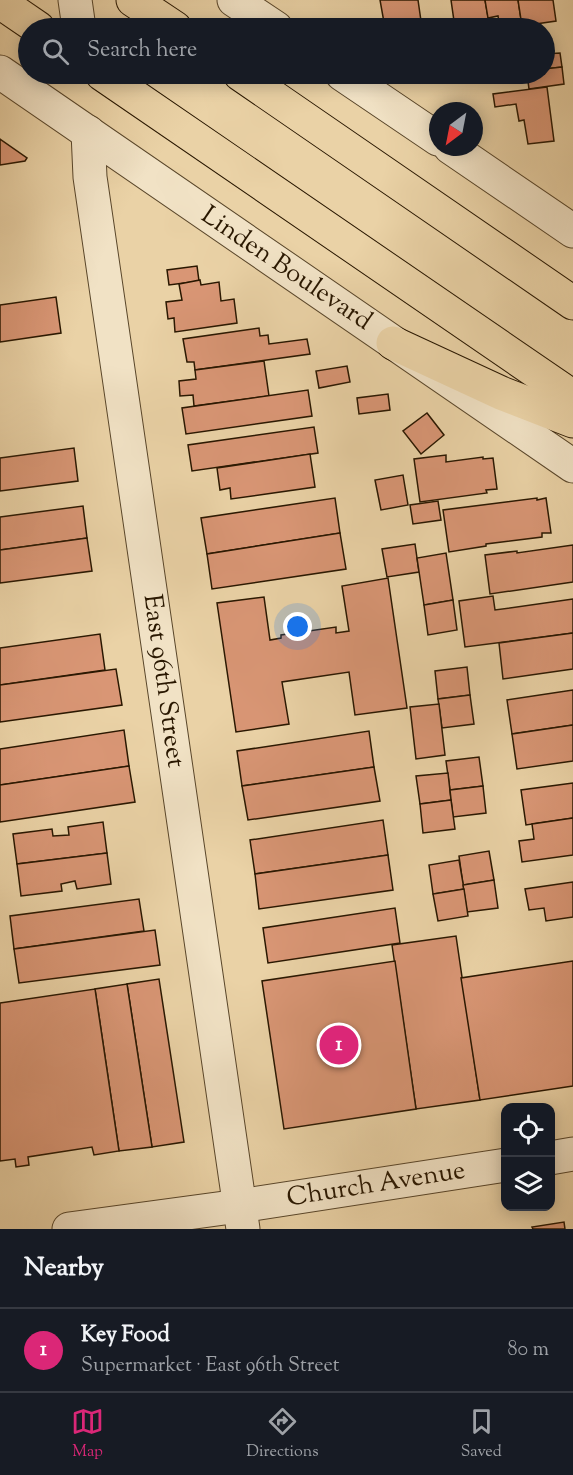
<!DOCTYPE html>
<meta charset="utf-8">
<style>
:root{--surface:#171b24;--page:#20242c;--text:#f1f3f6;--muted:#9ea1a6;--line:#363941;--accent:#db2777}
body{margin:0;font-family:"Sorts Mill Goudy",serif;background:var(--page);color:var(--text)}
.controls{position:absolute;right:18px;bottom:18px;display:grid;overflow:hidden;border-radius:12px;box-shadow:0 3px 15px #0003}
.controls button{width:54px;height:54px;display:grid;place-items:center;padding:0;border:0;border-bottom:2px solid var(--line);background:var(--surface);color:var(--text);font:30px sans-serif}
.compass{position:absolute;left:429px;top:102px;width:54px;height:54px;border-radius:50%;background:var(--surface);box-shadow:0 3px 15px #0003;rotate:212deg}
.you{position:absolute;left:298px;top:627px;width:21px;height:21px;margin:-15px;border:4px solid #fff;border-radius:50%;background:#1a73e8;box-shadow:0 0 0 9px #1a73e833}
.badge{display:grid;place-items:center;width:39px;height:39px;border-radius:50%;background:var(--accent);color:#fff;font-size:20px;font-weight:700}
.pin{position:absolute;translate:-50% -50%;border:3px solid #fff;box-shadow:0 2px 6px #0006}
.list{margin:0;padding:0;list-style:none}
h2{display:flex;justify-content:space-between;align-items:center;height:78px;margin:0;padding:0 24px;font-size:26px}
h2 small{font-size:20px;font-weight:400;color:var(--muted)}
.list li{display:grid;grid-template-columns:39px 1fr auto;gap:18px;align-items:center;box-sizing:border-box;height:84px;padding:0 24px;border-top:2px solid var(--line)}
.list b{display:block;font-size:22px;white-space:nowrap}
.list p{margin:0;font-size:20px;white-space:nowrap;color:var(--muted)}
.list em{font-size:20px;font-style:normal;color:var(--muted)}
.icon{flex:none;width:33px;height:33px;fill:none;stroke:currentColor;stroke-width:2;stroke-linecap:round;stroke-linejoin:round}
.map{position:relative;flex:none;width:573px;height:1229px;overflow:hidden}
.search{position:absolute;background:var(--surface);box-shadow:0 3px 15px #0003;left:18px;right:18px;top:18px;height:66px;display:flex;align-items:center;gap:15px;box-sizing:border-box;padding:0 21px;border-radius:33px;color:var(--muted);font-size:22px}
.sheet{height:162px;background:var(--surface)}
nav{display:flex;justify-content:space-around;align-items:center;box-sizing:border-box;height:84px;border-top:2px solid var(--line);background:var(--surface);font-size:16px;color:var(--muted)}
nav a{display:grid;justify-items:center;gap:3px}
nav .on{color:var(--accent)}
.map>svg:first-child{display:block}
.building{fill:#d99675;stroke:#291700;stroke-width:1.5}
.lines{fill:none;stroke-linecap:round;stroke-linejoin:round}
.minor-casing{stroke:#59462a;stroke-width:35}
.tertiary-casing{stroke:#59462a;stroke-width:35}
.trunk-casing{stroke:#291700;stroke-width:35}
.minor{stroke:#f1e2c5;stroke-width:33}
.tertiary{stroke:#f1e2c5;stroke-width:33}
.trunk{stroke:#ead2a6;stroke-width:33}
.labels{text-anchor:middle;dominant-baseline:central;stroke-width:5;stroke-linejoin:round;paint-order:stroke}
.street-label{font-size:26px;fill:#291700;stroke:#f1e2c5}
</style>
<div class="map">
<svg width="573" height="1229" viewBox="0 0 573 1229">
<rect width="100%" height="100%" fill="#ead2a6"/>
<filter id="stains"><feTurbulence type="fractalNoise" baseFrequency=".00333" numOctaves="4"/><feColorMatrix values="0 0 0 0 .2 0 0 0 0 .09 0 0 0 0 .02 0 0 0 .5 -.17"/></filter>
<radialGradient id="worn" r=".72"><stop offset=".6" stop-color="#630" stop-opacity="0"/><stop offset="1" stop-color="#630" stop-opacity=".3"/></radialGradient>
<g class="building">
<polygon points="380,0 418,0 422,28 385,28"/>
<polygon points="451,0 485,0 490,28 455,28"/>
<polygon points="485,0 518,0 522,26 500,28 498,16 488,18"/>
<polygon points="518,0 553,0 556,21 522,26"/>
<polygon points="560,53 562,67 544,69 544,54"/>
<polygon points="562,67 564,84 529,89 527,74 544,74 544,69"/>
<polygon points="547,87 554,141 528,144 524,120 519,121 516,104 495,107 493,94"/>
<polygon points="0,139 27,158 25,161 0,165"/>
<polygon points="197,266 199,281 169,285 167,270"/>
<polygon points="200,280 201,285 219,282 221,301 234,299 237,323 175,332 174,318 168,319 166,302 182,300 179,284"/>
<polygon points="56,297 61,333 0,342 0,305"/>
<polygon points="259,328 260,336 268,335 269,344 307,339 310,354 195,370 194,362 187,362 183,339"/>
<polygon points="264,361 269,396 194,406 193,395 180,396 179,381 196,379 195,370"/>
<polygon points="347,366 350,382 319,388 316,371"/>
<polygon points="308,390 312,416 186,434 182,408"/>
<polygon points="388,394 390,410 359,414 357,398"/>
<polygon points="427,413 444,435 421,454 403,431"/>
<polygon points="314,427 318,453 192,471 188,445"/>
<polygon points="74,448 78,481 0,491 0,458"/>
<polygon points="310,454 315,487 231,499 230,488 220,490 217,468"/>
<polygon points="446,455 446,462 483,457 483,459 493,458 497,489 486,490 487,493 420,502 414,459"/>
<polygon points="403,475 408,505 381,510 375,480"/>
<polygon points="335,498 340,533 207,554 201,518"/>
<polygon points="537,498 537,500 546,498 551,533 542,533 542,537 486,544 486,546 449,552 443,510"/>
<polygon points="438,501 441,520 413,524 410,505"/>
<polygon points="83,506 87,538 0,550 0,517"/>
<polygon points="340,533 346,569 212,589 207,554"/>
<polygon points="87,538 92,571 0,583 0,550"/>
<polygon points="415,544 419,572 387,577 382,549"/>
<polygon points="573,545 573,582 490,594 485,555 517,551 517,553"/>
<polygon points="446,553 453,600 424,605 417,558"/>
<polygon points="388,578 407,708 355,715 349,672 282,682 289,724 236,732 217,603 264,597 270,640 281,638 281,635 336,627 336,633 349,631 342,586"/>
<polygon points="493,596 495,610 573,599 573,633 465,647 459,601"/>
<polygon points="453,600 457,630 428,635 424,605"/>
<polygon points="573,633 573,669 503,679 499,643"/>
<polygon points="100,634 105,670 0,685 0,648"/>
<polygon points="467,667 470,695 438,699 435,671"/>
<polygon points="116,669 122,705 0,722 0,685"/>
<polygon points="573,690 573,725 512,734 507,700"/>
<polygon points="470,695 474,724 442,728 438,699"/>
<polygon points="439,704 445,755 416,759 410,707"/>
<polygon points="573,725 573,761 517,769 512,734"/>
<polygon points="124,730 129,766 0,785 0,749"/>
<polygon points="369,731 374,767 242,786 237,751"/>
<polygon points="479,757 483,786 450,790 446,761"/>
<polygon points="129,766 135,802 0,822 0,785"/>
<polygon points="374,767 380,801 248,820 242,786"/>
<polygon points="448,773 451,800 420,804 416,776"/>
<polygon points="573,783 573,818 526,825 521,790"/>
<polygon points="483,786 486,813 453,817 450,790"/>
<polygon points="451,800 455,829 423,833 420,804"/>
<polygon points="573,818 573,855 522,862 519,841 534,839 532,824"/>
<polygon points="383,820 388,855 255,874 250,840"/>
<polygon points="103,822 107,853 17,864 13,834 52,829 53,836 69,835 68,827"/>
<polygon points="489,851 494,880 463,885 459,856"/>
<polygon points="107,853 111,884 77,889 75,881 61,884 62,891 21,896 17,864"/>
<polygon points="388,855 393,890 259,909 255,874"/>
<polygon points="459,860 464,889 433,894 429,865"/>
<polygon points="494,880 498,908 467,912 463,885"/>
<polygon points="573,882 573,917 546,921 544,908 529,910 525,889"/>
<polygon points="464,889 468,916 438,921 433,894"/>
<polygon points="139,899 144,931 14,949 10,916"/>
<polygon points="395,908 400,943 268,963 263,928"/>
<polygon points="155,930 160,965 19,983 14,949"/>
<polygon points="456,936 480,1100 416,1109 392,945"/>
<polygon points="395,961 416,1109 284,1129 262,981"/>
<polygon points="573,961 573,1086 480,1100 461,978"/>
<polygon points="159,979 184,1142 152,1147 127,984"/>
<polygon points="127,984 152,1147 119,1151 95,989"/>
<polygon points="95,989 119,1151 94,1155 92,1147 28,1157 29,1165 16,1167 15,1159 0,1161 0,1003"/>
<polygon points="564,1222 565,1229 533,1229 532,1227"/>
</g>
<g class="lines">
<g class="minor-casing">
<g id="minor">
<polyline points="75,0 79,28"/>
<polyline points="88,132 90,177 243,1229"/>
<polyline points="550,1158 573,1154"/>
<polyline points="69,1229 239,1206 506,1165"/>
</g>
</g>
<g class="tertiary-casing">
<g id="tertiary">
<polyline points="234,0 276,28"/>
<polyline points="0,72 573,466"/>
<polyline points="342,74 438,139"/>
<polyline points="450,147 573,231"/>
</g>
</g>
<g class="trunk-casing">
<g id="trunk">
<polyline points="133,0 175,28"/>
<polyline points="0,2 38,28"/>
<polyline points="102,74 573,397"/>
<polyline points="240,74 573,303"/>
<polyline points="393,343 501,393 573,421"/>
</g>
</g>
<use href="#minor" class="minor"/>
<use href="#tertiary" class="tertiary"/>
<use href="#trunk" class="trunk"/>
</g>
<g class="labels">
<g class="street-label">
<text transform="translate(286 269) rotate(34)">Linden Boulevard</text>
<text transform="translate(163 681) rotate(82)">East 96th Street</text>
<text transform="translate(376 1185) rotate(-9)">Church Avenue</text>
</g>
</g>
<rect width="100%" height="100%" filter="url(#stains)"/>
<rect width="100%" height="100%" fill="url(#worn)"/>
</svg>
<div class="controls">
<button><svg class="icon" aria-label="locate" viewBox="0 0 24 24"><circle cx="12" cy="12" r="6"/><path d="M12 2v4M12 18v4M2 12h4M18 12h4"/></svg></button>
<button><svg class="icon" aria-label="layers" viewBox="0 0 24 24"><path d="M12 4l9 5-9 5-9-5zM3 14l9 5 9-5"/></svg></button>
</div>
<svg class="compass" viewBox="-18 -18 36 36"><path d="M0-13l5 13h-10z" fill="#e53935"/><path d="M0 13l5-13h-10z" fill="#9ea1a6"/></svg>
<div class="you"></div>
<div class="pin badge" style="left:339px;top:1045px">1</div>
<div class="search"><svg class="icon" aria-label="search" viewBox="0 0 24 24"><circle cx="10" cy="10" r="6"/><path d="M15 15l6 6"/></svg>Search here</div>
</div>
<section class="sheet">
<h2>Nearby<small></small></h2>
<ul class="list">
<li><span class="badge">1</span><div><b>Key Food</b><p>Supermarket · East 96th Street</p></div><em>80 m</em></li>
</ul>
</section>
<nav>
<a class="on"><svg class="icon" aria-label="map" viewBox="0 0 24 24"><path d="M3 6l6-2 6 2 6-2v14l-6 2-6-2-6 2zM9 4v14M15 6v14"/></svg>Map</a>
<a><svg class="icon" aria-label="directions" viewBox="0 0 24 24"><path d="M12 3l9 9-9 9-9-9zM9 14v-3h6M13 9l2 2-2 2"/></svg>Directions</a>
<a><svg class="icon" aria-label="saved" viewBox="0 0 24 24"><path d="M7 4h10v16l-5-4-5 4z"/></svg>Saved</a>
</nav>
